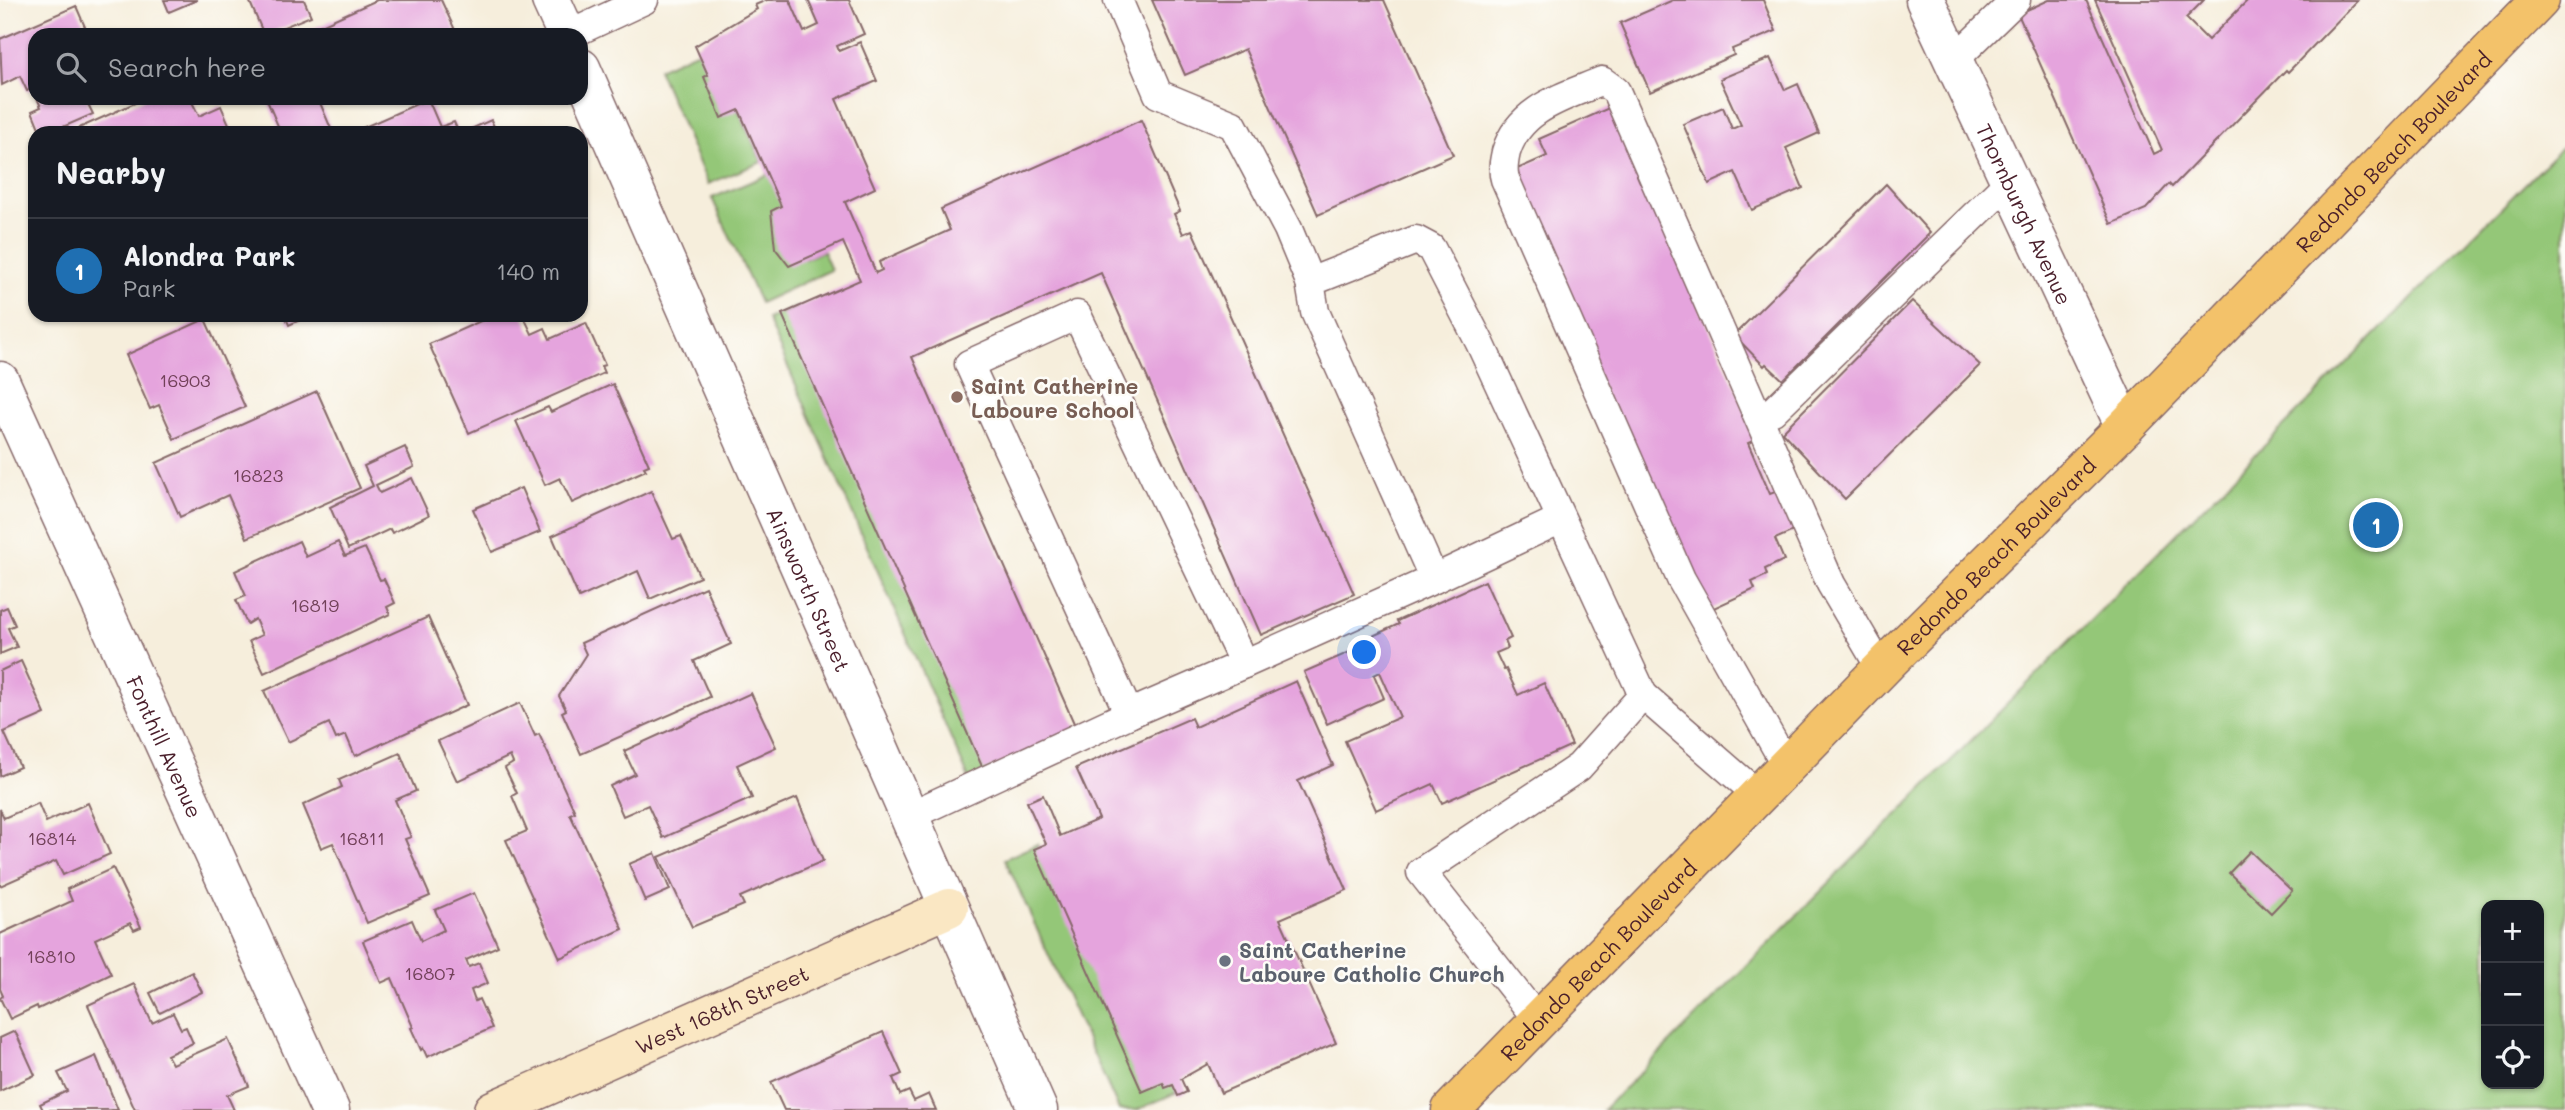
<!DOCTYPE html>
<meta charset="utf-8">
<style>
:root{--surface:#171b24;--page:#20242c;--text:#f1f3f6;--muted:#9ea1a6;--line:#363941;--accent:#1f6fb2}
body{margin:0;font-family:Mali,sans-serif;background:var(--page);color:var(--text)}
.controls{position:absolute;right:21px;bottom:21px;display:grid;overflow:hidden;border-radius:14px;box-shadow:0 2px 5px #0004}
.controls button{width:63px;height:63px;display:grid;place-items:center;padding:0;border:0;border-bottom:2px solid var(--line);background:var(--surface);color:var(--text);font:35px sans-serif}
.you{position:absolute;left:1365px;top:653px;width:24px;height:24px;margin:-18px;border:5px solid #fff;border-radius:50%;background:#1a73e8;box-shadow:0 0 0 10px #1a73e833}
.badge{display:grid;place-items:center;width:46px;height:46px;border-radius:50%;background:var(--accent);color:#fff;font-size:23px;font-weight:700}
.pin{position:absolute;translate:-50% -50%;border:4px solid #fff;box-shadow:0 2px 7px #0006}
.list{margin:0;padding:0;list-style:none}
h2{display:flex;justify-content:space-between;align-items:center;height:91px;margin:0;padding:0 28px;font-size:30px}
h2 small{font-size:23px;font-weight:400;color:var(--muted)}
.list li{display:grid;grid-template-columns:46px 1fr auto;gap:21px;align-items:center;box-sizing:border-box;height:105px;padding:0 28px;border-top:2px solid var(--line)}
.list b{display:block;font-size:26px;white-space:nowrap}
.list p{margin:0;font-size:23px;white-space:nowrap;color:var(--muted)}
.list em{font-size:23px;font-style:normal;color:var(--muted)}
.icon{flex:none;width:38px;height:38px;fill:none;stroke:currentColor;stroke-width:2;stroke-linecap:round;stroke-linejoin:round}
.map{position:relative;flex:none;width:2565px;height:1110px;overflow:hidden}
.search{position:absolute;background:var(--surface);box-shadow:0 2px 5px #0004;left:28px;top:28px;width:560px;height:77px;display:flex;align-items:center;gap:18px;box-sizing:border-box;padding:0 24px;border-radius:21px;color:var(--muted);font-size:26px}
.panel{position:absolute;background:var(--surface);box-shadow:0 2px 5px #0004;left:28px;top:126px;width:560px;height:196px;border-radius:21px}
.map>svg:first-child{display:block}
.green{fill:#94c778;stroke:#6f7352;stroke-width:2;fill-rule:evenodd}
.building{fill:#e5a4dd}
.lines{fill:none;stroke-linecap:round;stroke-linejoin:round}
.lane-casing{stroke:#866769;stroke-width:31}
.street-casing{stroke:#866769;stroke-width:41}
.secondary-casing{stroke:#866769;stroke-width:41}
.primary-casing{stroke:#866769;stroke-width:41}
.lane{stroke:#fff;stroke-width:28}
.street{stroke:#fff;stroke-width:38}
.secondary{stroke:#fae7c3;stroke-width:38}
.primary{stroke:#f3c26a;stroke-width:38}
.education-dot{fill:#8d6e63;stroke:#fdfcf7;stroke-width:2.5}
.worship-dot{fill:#6b7280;stroke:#fdfcf7;stroke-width:2.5}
.labels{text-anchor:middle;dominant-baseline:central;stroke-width:5;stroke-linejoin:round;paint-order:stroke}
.number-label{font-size:18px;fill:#714058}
.street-label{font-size:21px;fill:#4a1f2b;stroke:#fdfcf7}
.education-label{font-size:21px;font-weight:bold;fill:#785e54;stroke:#fdfcf7;text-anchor:start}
.worship-label{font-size:21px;font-weight:bold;fill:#5b616d;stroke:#fdfcf7;text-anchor:start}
</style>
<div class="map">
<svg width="2565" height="1110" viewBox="0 0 2565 1110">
<rect width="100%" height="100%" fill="#fdfcf7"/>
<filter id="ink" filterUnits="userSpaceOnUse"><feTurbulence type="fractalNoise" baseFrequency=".0143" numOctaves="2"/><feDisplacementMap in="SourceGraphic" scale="14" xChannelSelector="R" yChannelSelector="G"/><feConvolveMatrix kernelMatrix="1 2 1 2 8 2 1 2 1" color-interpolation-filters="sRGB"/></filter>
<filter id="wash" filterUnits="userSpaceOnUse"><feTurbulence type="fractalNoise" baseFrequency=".00686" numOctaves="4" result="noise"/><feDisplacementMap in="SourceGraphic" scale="28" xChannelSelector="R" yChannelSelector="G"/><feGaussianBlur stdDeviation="1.57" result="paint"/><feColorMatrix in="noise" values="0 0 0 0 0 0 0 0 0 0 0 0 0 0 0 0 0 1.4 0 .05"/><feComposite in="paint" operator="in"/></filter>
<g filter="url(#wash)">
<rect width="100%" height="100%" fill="#f6eedc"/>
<g class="green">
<polygon points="709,46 762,162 708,184 658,69"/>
<path d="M2565 144V1110H1603ZM2486 905H2539V1084H2486Z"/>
<polygon points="788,166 805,259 823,251 831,270 760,303 712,198"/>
<polygon points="797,307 1002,773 972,786 767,319"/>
<polygon points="1037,844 1144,1084 1171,1071 1180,1091 1137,1110 1119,1110 1005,859"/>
</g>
<g id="blocks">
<g class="building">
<polygon points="164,0 197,0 169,12"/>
<polygon points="249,0 304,0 311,16 264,35"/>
<polygon points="377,0 441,0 456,32 451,35 299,35"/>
<polygon points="767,0 790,0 804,32 819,25 808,0 849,0 864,34 837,46 839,51 860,42 877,81 836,99 875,188 845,202 876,273 882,270 879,262 950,230 941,209 1141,120 1180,211 1174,214 1183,234 1192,230 1354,594 1261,635 1101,273 912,357 1077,730 984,771 782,314 860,280 843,242 789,266 775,248 771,211 781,206 739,110 721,118 704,77 708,75 695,46 757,9 755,5"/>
<polygon points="1152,0 1384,0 1453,155 1318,215 1245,49 1185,75"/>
<polygon points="1673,0 1763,0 1776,31 1732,49 1734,55 1650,92 1620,23"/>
<polygon points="2049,0 2086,0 2154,154 2162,150 2095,0 2204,0 2186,18 2208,40 2248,0 2358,0 2288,72 2286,70 2172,187 2169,184 2146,209 2111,224 2018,14"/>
<polygon points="76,6 88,34 94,31 96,35 35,35 35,88 27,91 20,76 2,85 0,39"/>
<polygon points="1770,58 1785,90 1798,84 1819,133 1786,148 1803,188 1752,210 1735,172 1709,184 1683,124 1723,107 1732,129 1741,125 1720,79"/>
<polygon points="37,98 97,98 87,102 93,114 49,133 41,133 32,111 41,107"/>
<polygon points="146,98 190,98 199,116 221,106 233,133 68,133"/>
<polygon points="266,98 318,98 332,131 327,133 281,133"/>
<polygon points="428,99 440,127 454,122 459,133 351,133"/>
<polygon points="1611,107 1758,439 1748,443 1770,494 1783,489 1800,528 1775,539 1784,560 1765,569 1767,575 1752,582 1755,589 1703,613 1506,174 1547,156 1539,139"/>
<polygon points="491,120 497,133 462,133"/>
<polygon points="1886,184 1930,233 1783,380 1766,364 1764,366 1734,335"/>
<polygon points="1912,301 1980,365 1845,499 1782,432"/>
<polygon points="285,315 311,315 289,325"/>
<polygon points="494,315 523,315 532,334 545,328 550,339 586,323 605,365 601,366 604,373 469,433 429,344"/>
<polygon points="205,319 245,407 174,439 159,405 150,409 126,355"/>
<polygon points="613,384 649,465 644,467 646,470 572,503 560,478 545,485 516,421 548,407 551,412"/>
<polygon points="317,391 360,488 247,538 228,495 180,517 156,463"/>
<polygon points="405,447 414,467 376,485 380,493 412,478 429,515 392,533 390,529 348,549 330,507 373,486 364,466"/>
<polygon points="521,488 540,532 492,552 473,509"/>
<polygon points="651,491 673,539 681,536 700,577 650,599 638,571 579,598 552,536"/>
<polygon points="299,541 306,557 338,542 345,556 365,548 380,580 384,579 395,603 387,607 390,614 264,673 249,641 262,635 255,619 247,624 236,600 246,596 235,571"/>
<polygon points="1485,581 1511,638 1505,641 1508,648 1496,653 1504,670 1506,669 1518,695 1544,683 1572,745 1442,803 1433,784 1376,810 1345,741 1400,717 1380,672 1374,675 1384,698 1327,724 1304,672 1357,649 1355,644 1399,624 1397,621"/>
<polygon points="705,587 731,644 694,661 710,697 581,754 562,712 566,710 559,696 586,654 581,643"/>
<polygon points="7,607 15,625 8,628 17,647 0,654 0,610"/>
<polygon points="428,617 467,705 355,756 346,735 336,739 329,723 288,742 264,691"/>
<polygon points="21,661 45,714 4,732 20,767 0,776 0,671"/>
<polygon points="1296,681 1333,765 1298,781 1347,890 1280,919 1336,1043 1221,1093 1208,1064 1181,1079 1187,1092 1178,1096 1173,1085 1165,1088 1163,1083 1142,1092 1034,849 1046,844 1027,802 1043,795 1060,836 1099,819 1076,768 1191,718 1195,727"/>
<polygon points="751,693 776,747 737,765 752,798 663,838 648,805 623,816 610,786 635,774 624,751"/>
<polygon points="520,703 535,736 539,734 575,812 570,814 623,929 560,958 506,840 527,831 512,796 517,793 505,768 513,763 510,756 457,781 438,741"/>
<polygon points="400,753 416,791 395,800 411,837 405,839 430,896 367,923 333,843 321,848 303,805 342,787 339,780"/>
<polygon points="797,798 823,861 740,897 744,905 692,927 659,857"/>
<polygon points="38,803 46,822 88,803 110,854 63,875 56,861 0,886 0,809 4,818"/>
<polygon points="2250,851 2292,891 2271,913 2229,873"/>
<polygon points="655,853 670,890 645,901 629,864"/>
<polygon points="113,868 141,927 134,930 130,923 95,939 111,974 38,1009 37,1006 10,1019 0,998 3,996 0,989 0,934 72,901 67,889"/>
<polygon points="474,893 498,946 466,960 469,967 479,963 488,983 471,990 475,1001 479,999 492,1028 427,1057 423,1048 421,1050 411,1028 413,1027 392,978 381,983 363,941 412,920 421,941 444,930 435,910"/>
<polygon points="192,972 202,992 160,1013 150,993"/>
<polygon points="134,984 152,1023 173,1013 181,1029 186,1027 193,1043 167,1055 172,1064 228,1039 249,1086 227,1095 234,1110 135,1110 88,1005"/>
<polygon points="15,1031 35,1075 0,1091 0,1038"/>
<polygon points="883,1032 902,1074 893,1078 900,1095 909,1091 914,1101 929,1094 936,1110 784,1110 771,1082"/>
<polygon points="96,1056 118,1110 43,1110 40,1104 67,1091 58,1073"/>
</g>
</g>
</g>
<g filter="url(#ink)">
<use href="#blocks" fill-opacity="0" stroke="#866769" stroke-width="2"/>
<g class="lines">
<g class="lane-casing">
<g id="lane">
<polyline points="1118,0 1158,94 1233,125 1288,229 1310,282"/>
<polyline points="569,35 644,0"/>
<polyline points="1954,60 2016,0"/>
<polyline points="1773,411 2010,181"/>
<polyline points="1434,579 1315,312 1310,282 1416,240 1431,248 1480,343 1643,695"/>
<polyline points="1129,714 969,364 1077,315 1244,664 1434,579 1561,519"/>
<path d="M1786 765 1681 579 1505 179C1502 170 1504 161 1506 152 1519 108 1564 97 1602 81L1616 91 1831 584 1881 669"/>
<polyline points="909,816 1129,714 1244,664"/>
<polyline points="1538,1020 1421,872 1579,767 1643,695 1758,795"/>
</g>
</g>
<g class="street-casing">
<g id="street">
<polyline points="551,0 567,35"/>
<path id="s1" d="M1925 0 2125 427"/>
<path id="s2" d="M581 68 1038 1110"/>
<path id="s3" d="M0 381 330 1110"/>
</g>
</g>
<g class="secondary-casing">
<g id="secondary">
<path id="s4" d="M493 1110 949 908"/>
</g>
</g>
<g class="primary-casing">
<g id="primary">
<path id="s5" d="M1451 1110 1890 660 2125 427 2540 0"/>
</g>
</g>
<use href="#lane" class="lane"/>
<use href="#street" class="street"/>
<use href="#secondary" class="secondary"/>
<use href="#primary" class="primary"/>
</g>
</g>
<circle class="education-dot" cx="957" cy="397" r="7"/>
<circle class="worship-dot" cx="1225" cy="961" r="7"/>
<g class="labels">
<g class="number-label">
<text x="185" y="380">16903</text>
<text x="258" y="475">16823</text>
<text x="315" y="605">16819</text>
<text x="52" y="838">16814</text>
<text x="362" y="838">16811</text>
<text x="51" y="956">16810</text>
<text x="430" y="973">16807</text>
</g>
<g class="street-label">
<text stroke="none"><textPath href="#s5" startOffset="1344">Redondo Beach Boulevard</textPath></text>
<text stroke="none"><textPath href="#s1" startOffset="236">Thornburgh Avenue</textPath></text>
<text stroke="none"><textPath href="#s5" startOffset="777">Redondo Beach Boulevard</textPath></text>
<text stroke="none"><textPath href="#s2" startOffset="569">Ainsworth Street</textPath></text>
<text stroke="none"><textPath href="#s3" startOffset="401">Fonthill Avenue</textPath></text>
<text stroke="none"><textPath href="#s5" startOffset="210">Redondo Beach Boulevard</textPath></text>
<text stroke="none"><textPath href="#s4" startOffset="250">West 168th Street</textPath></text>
</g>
<g class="education-label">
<text x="971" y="385">Saint Catherine<tspan x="971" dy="24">Laboure School</tspan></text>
</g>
<g class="worship-label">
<text x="1239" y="949">Saint Catherine<tspan x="1239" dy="24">Laboure Catholic Church</tspan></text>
</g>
</g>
</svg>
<div class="controls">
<button>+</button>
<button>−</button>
<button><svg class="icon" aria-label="locate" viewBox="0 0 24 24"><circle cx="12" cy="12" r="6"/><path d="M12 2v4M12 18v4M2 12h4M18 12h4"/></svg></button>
</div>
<div class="you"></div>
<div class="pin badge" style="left:2376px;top:525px">1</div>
<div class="search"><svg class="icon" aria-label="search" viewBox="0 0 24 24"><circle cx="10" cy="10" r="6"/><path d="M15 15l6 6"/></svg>Search here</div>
<section class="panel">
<h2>Nearby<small></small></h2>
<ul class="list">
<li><span class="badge">1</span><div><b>Alondra Park</b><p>Park</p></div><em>140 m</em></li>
</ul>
</section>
</div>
